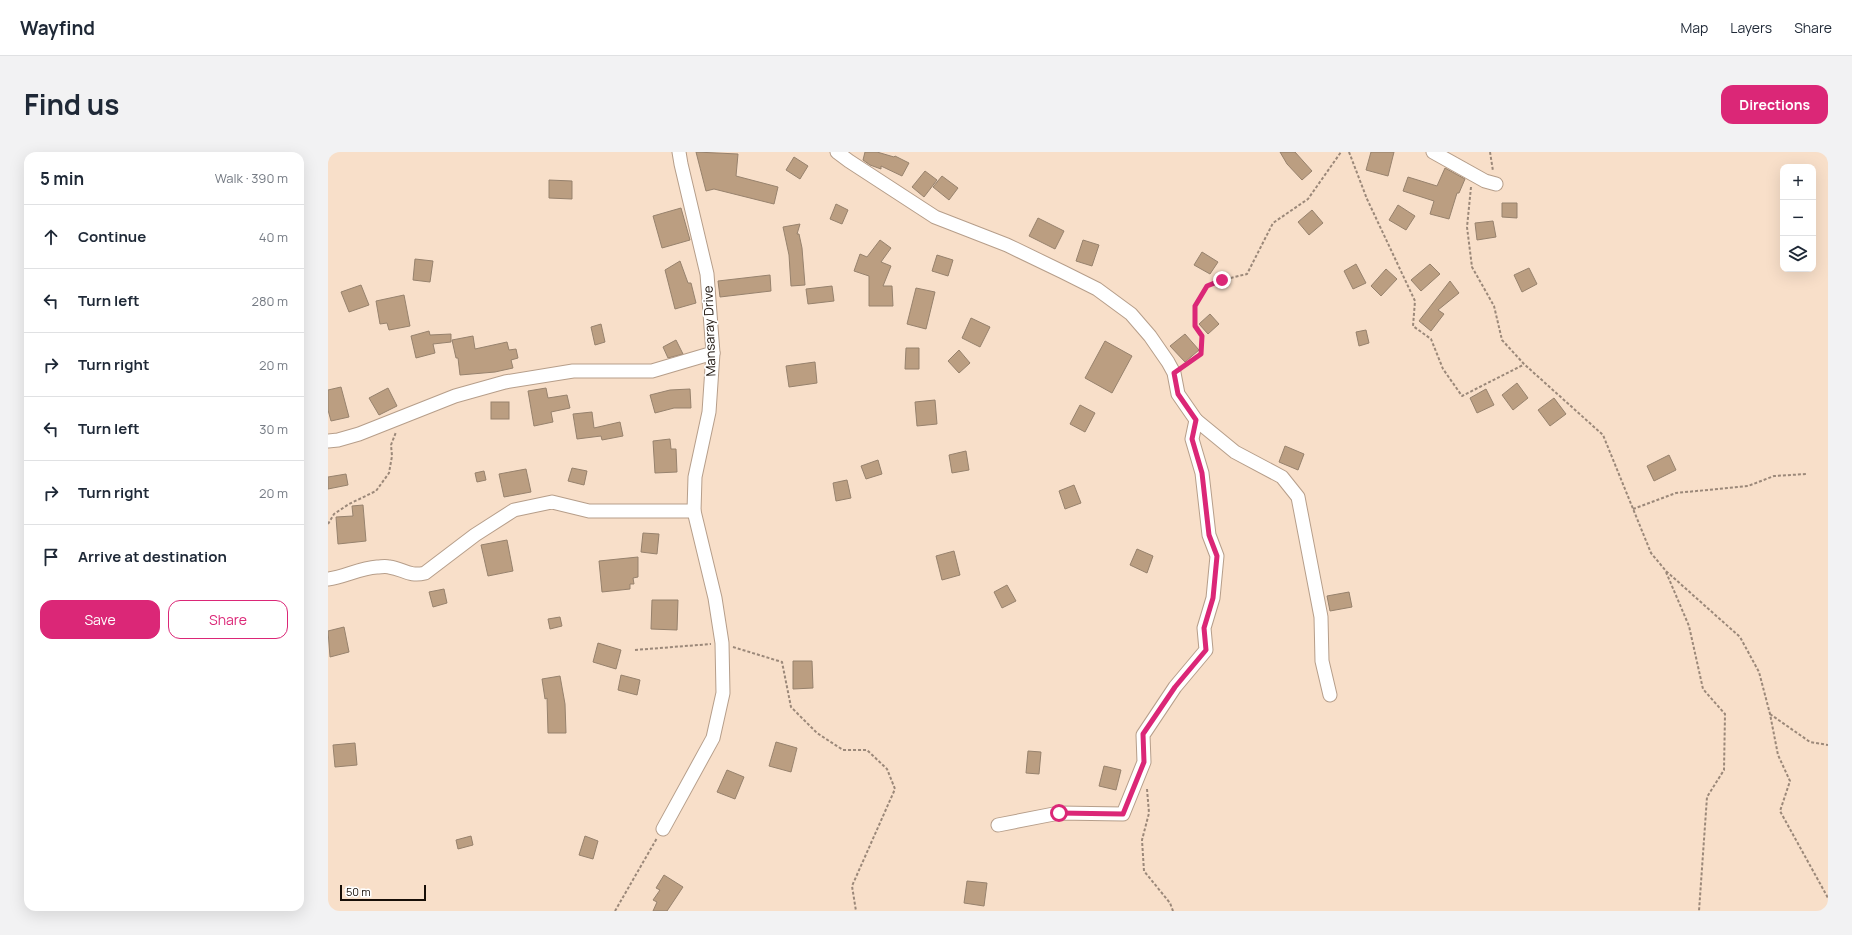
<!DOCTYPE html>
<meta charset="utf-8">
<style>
:root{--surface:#fff;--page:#f2f2f3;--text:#1f2937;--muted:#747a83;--line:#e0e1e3;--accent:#db2777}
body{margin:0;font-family:Manrope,sans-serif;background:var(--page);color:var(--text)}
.controls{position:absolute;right:12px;top:12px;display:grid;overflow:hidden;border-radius:8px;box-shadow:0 4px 16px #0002}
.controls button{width:36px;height:36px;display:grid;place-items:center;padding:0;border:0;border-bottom:1px solid var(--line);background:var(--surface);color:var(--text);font:20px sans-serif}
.scale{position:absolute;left:12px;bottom:10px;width:86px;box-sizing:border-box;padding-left:4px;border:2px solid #170e07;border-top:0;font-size:11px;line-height:14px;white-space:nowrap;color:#170e07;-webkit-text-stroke:3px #fff;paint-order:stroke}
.stop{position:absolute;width:12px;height:12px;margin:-9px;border:3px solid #db2777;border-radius:50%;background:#fff}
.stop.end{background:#db2777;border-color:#fff;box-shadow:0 1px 4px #0008}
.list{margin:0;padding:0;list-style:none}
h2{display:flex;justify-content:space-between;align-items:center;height:52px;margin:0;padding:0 16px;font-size:17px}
h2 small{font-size:13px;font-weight:400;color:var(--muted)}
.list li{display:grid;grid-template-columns:26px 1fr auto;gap:12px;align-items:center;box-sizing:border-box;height:64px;padding:0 16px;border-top:1px solid var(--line)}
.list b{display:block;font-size:15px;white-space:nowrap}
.list em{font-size:13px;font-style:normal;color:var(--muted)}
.actions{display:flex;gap:8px;padding:12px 16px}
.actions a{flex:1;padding:9px 0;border:1px solid var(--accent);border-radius:12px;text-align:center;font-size:14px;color:var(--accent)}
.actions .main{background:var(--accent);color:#fff}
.icon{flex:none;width:22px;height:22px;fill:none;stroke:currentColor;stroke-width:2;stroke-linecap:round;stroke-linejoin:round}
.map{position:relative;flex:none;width:1500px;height:759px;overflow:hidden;border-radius:12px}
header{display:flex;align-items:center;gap:24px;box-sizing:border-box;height:56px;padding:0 20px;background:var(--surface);border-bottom:1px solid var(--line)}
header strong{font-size:19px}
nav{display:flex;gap:22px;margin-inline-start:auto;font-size:14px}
.intro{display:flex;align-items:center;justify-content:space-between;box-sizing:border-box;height:96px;padding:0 24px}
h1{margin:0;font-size:28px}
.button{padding:10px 18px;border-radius:12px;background:var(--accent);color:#fff;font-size:14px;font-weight:700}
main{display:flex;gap:24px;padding:0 24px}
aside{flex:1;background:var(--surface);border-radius:12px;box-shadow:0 4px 16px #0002}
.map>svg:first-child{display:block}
.building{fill:#bb9e81;stroke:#97826d}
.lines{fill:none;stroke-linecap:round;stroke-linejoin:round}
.minor-casing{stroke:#b69e8a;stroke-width:15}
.path{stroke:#9b8879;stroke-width:2;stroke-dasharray:3 2;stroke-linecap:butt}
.minor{stroke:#fff;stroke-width:13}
.route{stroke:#db2777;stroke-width:5}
.labels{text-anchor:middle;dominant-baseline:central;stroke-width:3.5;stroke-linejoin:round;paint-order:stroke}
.street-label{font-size:13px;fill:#170e07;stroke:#fff}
</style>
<header>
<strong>Wayfind</strong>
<nav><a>Map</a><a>Layers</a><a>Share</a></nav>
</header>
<div class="intro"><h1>Find us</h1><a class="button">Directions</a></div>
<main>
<aside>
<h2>5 min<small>Walk · 390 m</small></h2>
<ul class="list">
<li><svg class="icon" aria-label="ahead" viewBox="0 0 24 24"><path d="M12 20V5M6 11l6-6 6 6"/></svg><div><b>Continue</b></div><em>40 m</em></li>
<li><svg class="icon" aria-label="left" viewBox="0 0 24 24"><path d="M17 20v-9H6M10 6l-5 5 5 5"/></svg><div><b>Turn left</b></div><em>280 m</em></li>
<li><svg class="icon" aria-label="right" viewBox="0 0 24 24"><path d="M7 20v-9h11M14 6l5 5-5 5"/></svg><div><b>Turn right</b></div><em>20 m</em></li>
<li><svg class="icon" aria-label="left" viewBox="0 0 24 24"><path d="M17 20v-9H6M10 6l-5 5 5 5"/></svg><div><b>Turn left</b></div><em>30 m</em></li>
<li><svg class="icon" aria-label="right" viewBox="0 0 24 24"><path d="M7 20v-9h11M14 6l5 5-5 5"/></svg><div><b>Turn right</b></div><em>20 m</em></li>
<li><svg class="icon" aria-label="arrive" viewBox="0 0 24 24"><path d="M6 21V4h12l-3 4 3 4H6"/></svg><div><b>Arrive at destination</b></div></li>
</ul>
<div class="actions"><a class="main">Save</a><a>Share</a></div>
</aside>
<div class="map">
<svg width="1500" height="759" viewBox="0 0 1500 759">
<rect width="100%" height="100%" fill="#f8dfc9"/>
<g class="building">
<polygon points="368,0 410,2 408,24 450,35 446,52 386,37 378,39"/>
<polygon points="537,0 549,0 566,5 567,4 581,11 574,24 553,14 553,17 542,13 535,8"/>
<polygon points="952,0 967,0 984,19 974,28 959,12"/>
<polygon points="1043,0 1066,0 1060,24 1038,18"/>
<polygon points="466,5 480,14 472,27 458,18"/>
<polygon points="1117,16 1137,27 1131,41 1129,41 1121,67 1102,62 1106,49 1075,39 1080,25 1109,34"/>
<polygon points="597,19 609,28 596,45 584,35"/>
<polygon points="614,24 630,36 621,48 605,35"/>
<polygon points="221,28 244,29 244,47 221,46"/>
<polygon points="1174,51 1189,51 1189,66 1174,65"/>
<polygon points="508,52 520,58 514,72 502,67"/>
<polygon points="1070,53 1087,64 1078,78 1061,68"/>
<polygon points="353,56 362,88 334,96 325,64"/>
<polygon points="984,58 995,71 981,83 970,70"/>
<polygon points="710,66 736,79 727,97 701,84"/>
<polygon points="1165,69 1168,85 1149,88 1147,71"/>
<polygon points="472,72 469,82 471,82 474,96 477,133 463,134 461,103 455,75"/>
<polygon points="552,88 563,96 553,110 563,114 555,134 564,134 565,154 541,154 541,124 526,119 532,102 539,105"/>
<polygon points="755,88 771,93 764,114 748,109"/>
<polygon points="874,100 890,110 882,122 866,113"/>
<polygon points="609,103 625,108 620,124 604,119"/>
<polygon points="87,107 105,109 102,130 85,128"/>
<polygon points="352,109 360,131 363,131 368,151 347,157 337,118"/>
<polygon points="1028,112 1038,131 1025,137 1016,119"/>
<polygon points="1102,112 1112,122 1093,139 1083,128"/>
<polygon points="1201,116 1209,132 1194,140 1186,123"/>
<polygon points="1058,117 1069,127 1053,144 1043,134"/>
<polygon points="442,123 443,139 392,145 390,129"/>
<polygon points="1122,129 1131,141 1110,158 1116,162 1103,179 1091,169"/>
<polygon points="33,133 41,153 21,160 13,140"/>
<polygon points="504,134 506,149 480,152 478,137"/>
<polygon points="588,136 607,140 598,177 579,172"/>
<polygon points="76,143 82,174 61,178 59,171 52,172 48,149"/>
<polygon points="882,162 891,172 880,182 871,172"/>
<polygon points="643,166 662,175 652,195 634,186"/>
<polygon points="273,172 277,190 267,193 263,175"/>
<polygon points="1038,178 1041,191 1031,194 1028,180"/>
<polygon points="101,179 102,183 123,182 123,190 105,192 107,201 88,206 83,184"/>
<polygon points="857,182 871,198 857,210 842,194"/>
<polygon points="145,184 147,197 179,190 181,198 188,197 190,206 183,208 185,216 167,220 132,223 130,206 128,206 124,188"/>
<polygon points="348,188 355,202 340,206 335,195"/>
<polygon points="777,189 804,204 784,241 757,226"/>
<polygon points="578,196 591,196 591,217 577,217"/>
<polygon points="631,198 642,211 631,221 620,209"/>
<polygon points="487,210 489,231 461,235 458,214"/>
<polygon points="1189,231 1200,246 1185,258 1174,243"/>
<polygon points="13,235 21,265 3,269 0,258 0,238"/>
<polygon points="60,236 69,254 51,263 41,246"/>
<polygon points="218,236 220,246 239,243 242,256 223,260 225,270 206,274 200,239"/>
<polygon points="362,237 363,256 346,256 327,261 322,243 342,238"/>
<polygon points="1158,237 1166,253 1149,261 1142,246"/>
<polygon points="1226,246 1238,262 1222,274 1210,258"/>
<polygon points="607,248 609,272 589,274 587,250"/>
<rect x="163" y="250" width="18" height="17"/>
<polygon points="752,253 767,261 757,280 742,272"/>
<polygon points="264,260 266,276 292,270 295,284 274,288 273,284 249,287 245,262"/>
<polygon points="342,287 343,297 348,297 349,320 327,321 325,289"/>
<polygon points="957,294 976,302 970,318 951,310"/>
<polygon points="638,299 641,318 624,321 621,303"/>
<polygon points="1341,303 1348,318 1326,329 1319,314"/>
<polygon points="550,308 554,322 538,327 533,314"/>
<polygon points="244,316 259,319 256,333 240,329"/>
<polygon points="198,317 203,340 176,345 171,322"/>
<polygon points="156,319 158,328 149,330 147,321"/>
<polygon points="18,322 20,333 0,337 0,325"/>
<polygon points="519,328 523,346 508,349 505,331"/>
<polygon points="746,333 753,351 737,357 731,339"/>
<polygon points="35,353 38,389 10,392 8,365 25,364 24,354"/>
<polygon points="315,381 331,382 329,402 313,400"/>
<polygon points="179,388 185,419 160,424 153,393"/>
<polygon points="809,397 825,404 819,421 802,413"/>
<polygon points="626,399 632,423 614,428 608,404"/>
<polygon points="310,405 310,425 305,426 306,432 302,432 302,437 274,440 271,409"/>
<polygon points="679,433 688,449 674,456 666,440"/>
<polygon points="116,437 119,451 105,455 101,440"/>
<polygon points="1021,440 1024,455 1002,459 999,444"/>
<polygon points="324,448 350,448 349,478 323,477"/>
<polygon points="232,465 234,474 222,477 220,467"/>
<polygon points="16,475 21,500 2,505 0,479"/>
<polygon points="270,491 293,498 288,517 265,510"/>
<polygon points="465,509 484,509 485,536 465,537"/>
<polygon points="293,523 312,528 309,543 290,538"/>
<polygon points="232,524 237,552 238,581 220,581 219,546 217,547 214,527"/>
<polygon points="448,590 469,596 463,620 441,614"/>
<polygon points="27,591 29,613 7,615 5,593"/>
<polygon points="700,599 713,600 711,622 698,621"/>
<polygon points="776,614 793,618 788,638 771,634"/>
<polygon points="399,618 416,625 407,647 389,640"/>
<polygon points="143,684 145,693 130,697 128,688"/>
<polygon points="257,684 270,689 265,707 251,703"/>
<polygon points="336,723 355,735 339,759 325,759 329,750 325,748 332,738 328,736"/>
<polygon points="639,729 659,731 656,754 636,751"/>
</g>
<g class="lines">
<g class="minor-casing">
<g id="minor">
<polyline points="509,0 521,9 607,65 679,93 735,120 769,137 803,162 822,184 840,210 846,221 850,242 868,268 864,287 874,321 881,383 889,404 885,446 876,476 878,498 847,535 815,583 816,610 795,662 731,661 670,673"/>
<polyline points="1105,0 1157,29 1168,32"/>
<polyline points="868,268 907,300 954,325 970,345 993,465 994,509 1002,543"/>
<polyline points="0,289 10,288 31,282 127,244 177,230 245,219 324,219 385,201"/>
<path d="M0 427C16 425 32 416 49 415 53 415 57 414 61 415 76 417 81 425 97 421L147 383 186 358 224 350 261 359H366"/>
<polyline points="335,677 385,586 395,541 394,491 387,446 366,359 367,325 381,260 385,201 379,122 353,12 351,0"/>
</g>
</g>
<g class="path">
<polyline points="1021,0 1039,47 1087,149 1085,174 1103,187 1115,217 1134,244 1195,213"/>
<polyline points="1162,0 1165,19"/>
<polyline points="1143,35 1139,75 1144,115 1166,154 1174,188 1196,212 1275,283 1323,401 1338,419 1412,485 1431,520 1442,562 1450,603 1462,629 1452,659 1500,746"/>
<polyline points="856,215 873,202 874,184 867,174 867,154 879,134 894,128 919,122 945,71 980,47 1013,0"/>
<polyline points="1305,357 1348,341 1420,334 1446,324 1479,322"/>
<polyline points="0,372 6,362 21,352 48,339 61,321 64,304 63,293 68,280"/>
<polyline points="1338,420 1361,474 1375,537 1397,562 1396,618 1379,645 1371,759"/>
<polyline points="405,495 454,510 463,555 489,581 515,598 539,598 559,617 567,637 524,734 528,759"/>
<polyline points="307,498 383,492"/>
<polyline points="1442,562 1482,590 1500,593"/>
<polyline points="819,637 821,661 814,688 816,719 842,751 845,759"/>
<polyline points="287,759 329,686"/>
</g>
<use href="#minor" class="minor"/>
</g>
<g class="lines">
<polyline class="route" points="731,661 795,662 816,610 815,582 847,535 878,498 876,476 885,446 889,404 881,383 874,321 864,287 868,268 850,242 846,221 873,202 874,184 867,174 867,154 879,134 894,128"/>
</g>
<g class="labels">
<g class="street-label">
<text transform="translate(381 179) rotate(-92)">Mansaray Drive</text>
</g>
</g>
</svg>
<div class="controls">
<button>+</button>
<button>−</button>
<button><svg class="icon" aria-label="layers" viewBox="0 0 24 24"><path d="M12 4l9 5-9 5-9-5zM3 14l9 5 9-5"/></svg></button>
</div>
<div class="scale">50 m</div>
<div class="stop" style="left:731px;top:661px"></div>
<div class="stop end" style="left:894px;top:128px"></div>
</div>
</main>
